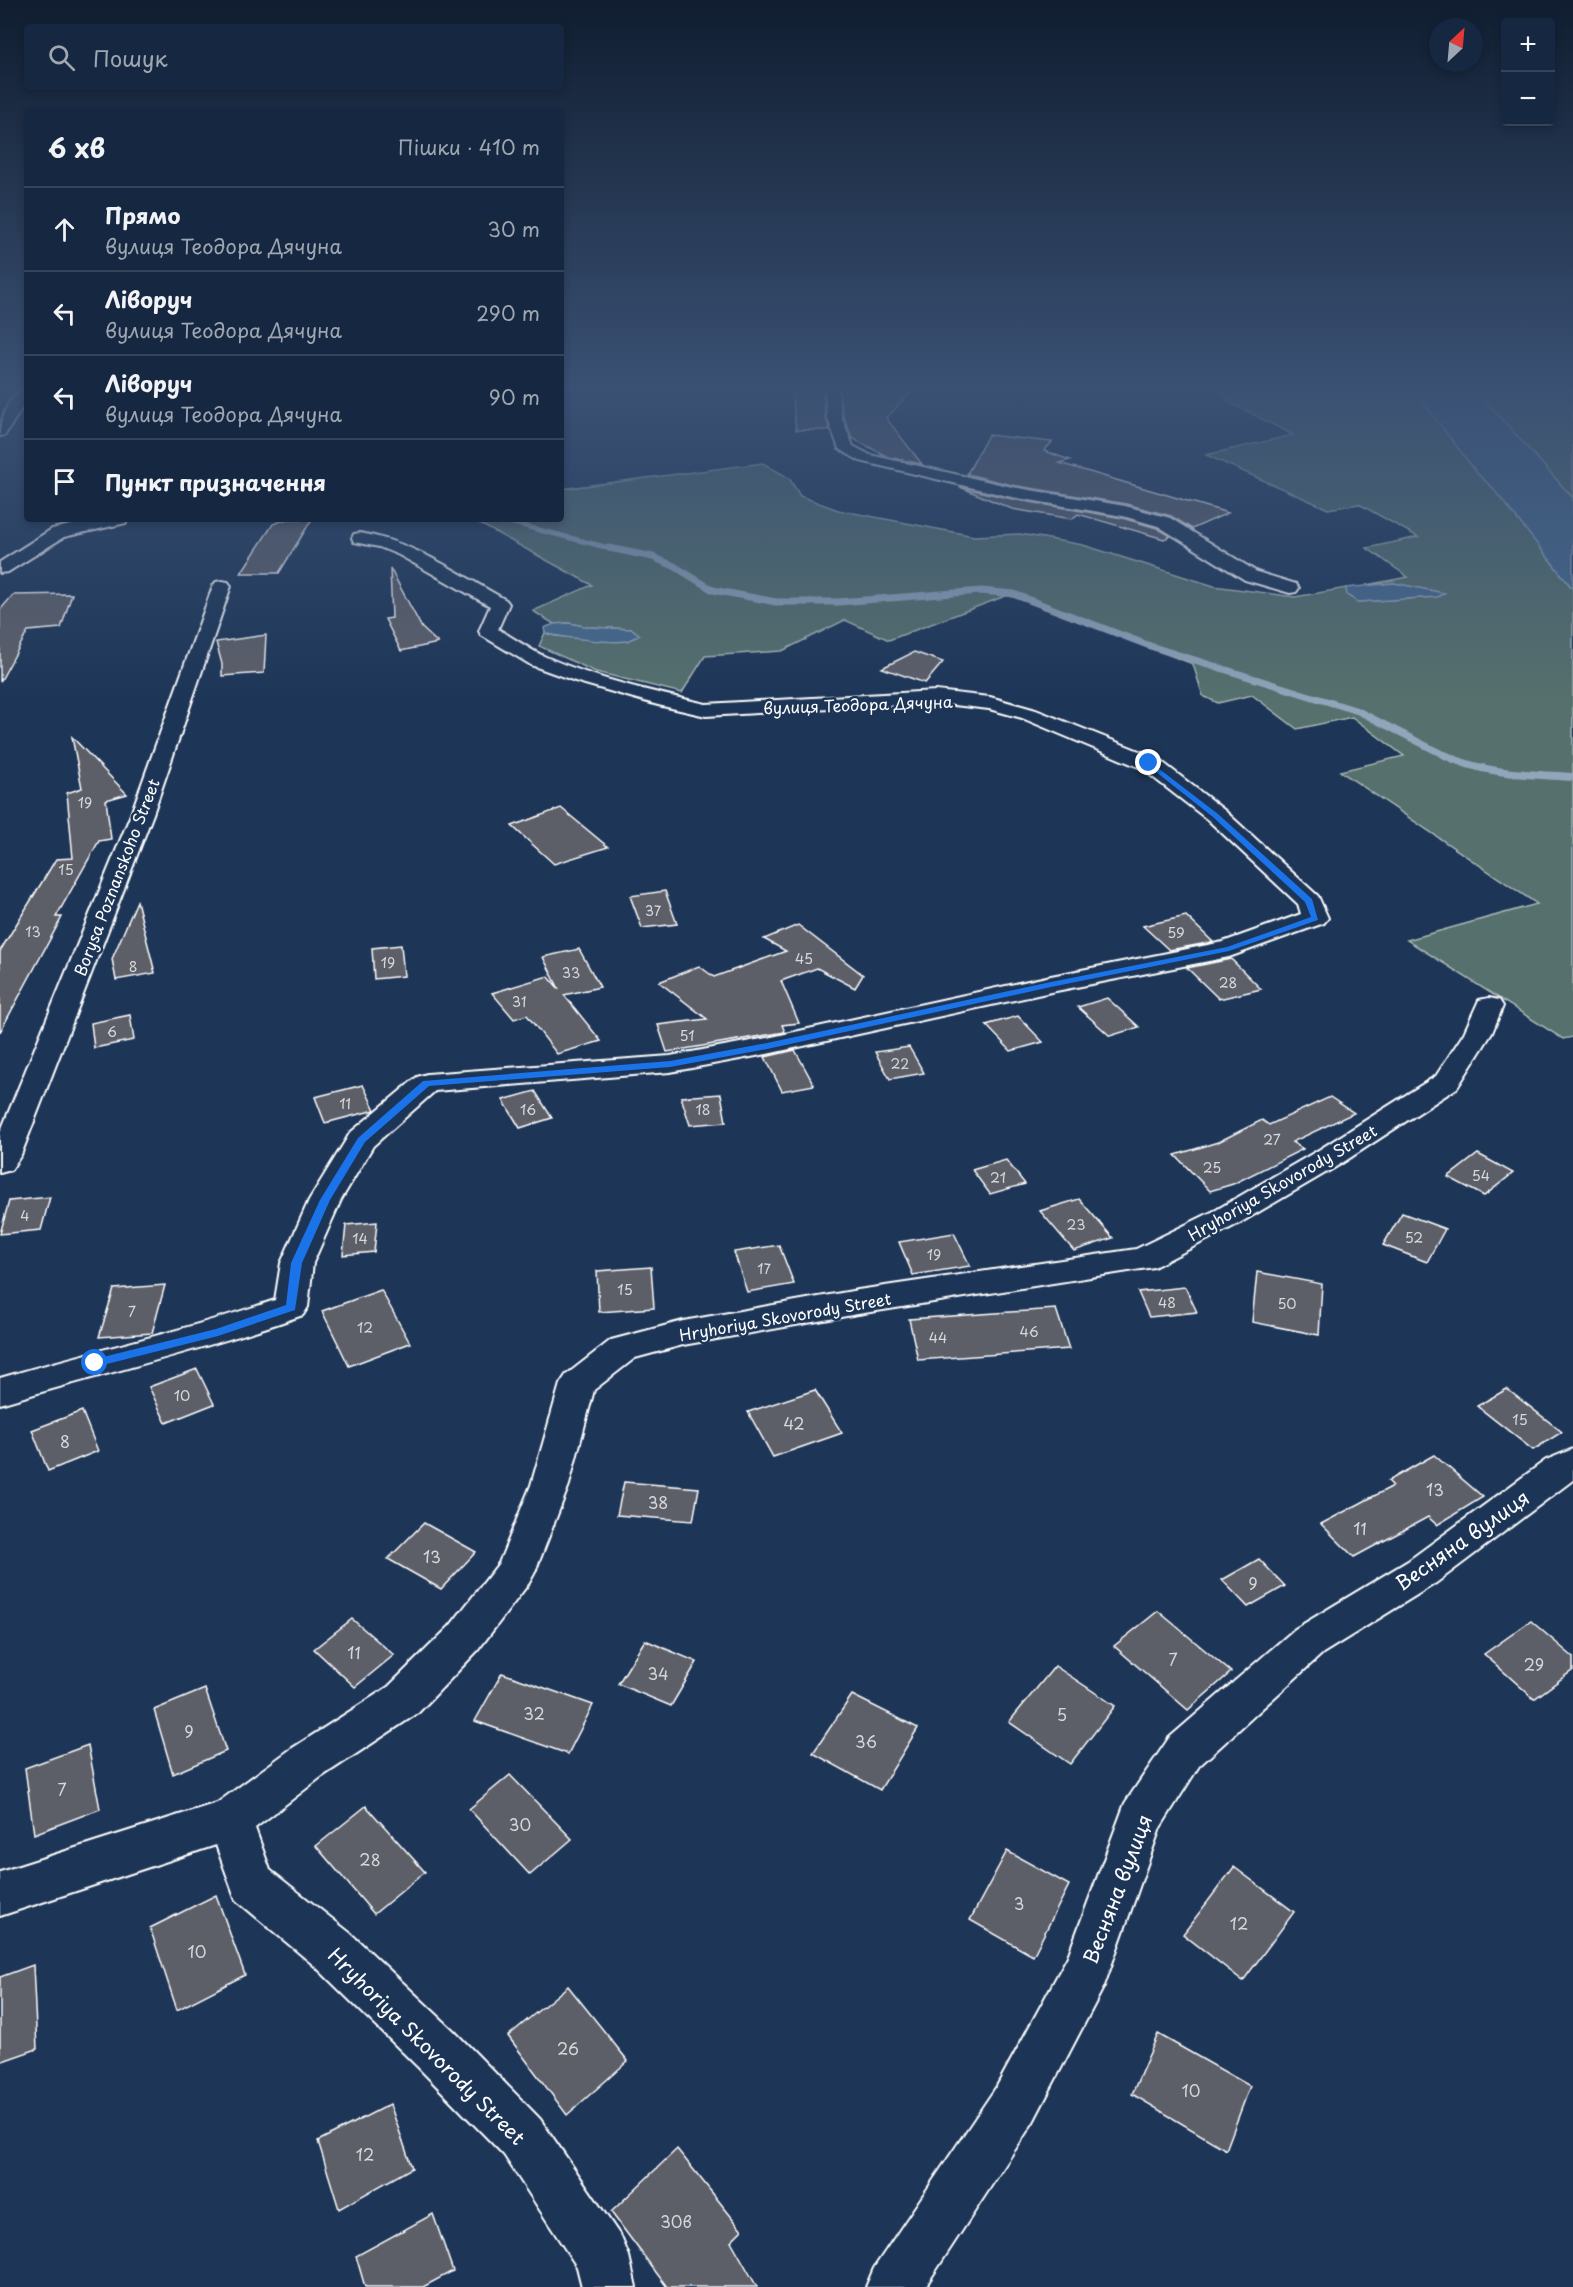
<!DOCTYPE html>
<html lang="uk">
<meta charset="utf-8">
<style>
:root{--surface:#162841;--page:#23344c;--text:#f1f3f6;--muted:#9ea6b1;--line:#35445a}
body{margin:0;font-family:"Playpen Sans",sans-serif;background:var(--page);color:var(--text)}
.controls{position:absolute;right:18px;top:18px;display:grid;overflow:hidden;border-radius:6px;box-shadow:0 3px 9px #0003}
.controls button{width:54px;height:54px;display:grid;place-items:center;padding:0;border:0;border-bottom:2px solid var(--line);background:var(--surface);color:var(--text);font:30px sans-serif}
.compass{position:absolute;left:1429px;top:18px;width:54px;height:54px;border-radius:50%;background:var(--surface);box-shadow:0 3px 9px #0003;rotate:26deg}
.stop{position:absolute;width:18px;height:18px;margin:-14px;border:4px solid #1a73e8;border-radius:50%;background:#fff}
.stop.end{background:#1a73e8;border-color:#fff;box-shadow:0 2px 6px #0008}
.list{margin:0;padding:0;list-style:none}
h2{display:flex;justify-content:space-between;align-items:center;height:78px;margin:0;padding:0 24px;font-size:26px}
h2 small{font-size:20px;font-weight:400;color:var(--muted)}
.list li{display:grid;grid-template-columns:39px 1fr auto;gap:18px;align-items:center;box-sizing:border-box;height:84px;padding:0 24px;border-top:2px solid var(--line)}
.list b{display:block;font-size:22px;white-space:nowrap}
.list p{margin:0;font-size:20px;white-space:nowrap;color:var(--muted)}
.list em{font-size:20px;font-style:normal;color:var(--muted)}
.icon{flex:none;width:33px;height:33px;fill:none;stroke:currentColor;stroke-width:2;stroke-linecap:round;stroke-linejoin:round}
.map{position:relative;flex:none;width:1573px;height:2287px;overflow:hidden}
.search{position:absolute;background:var(--surface);box-shadow:0 3px 9px #0003;left:24px;top:24px;width:540px;height:66px;display:flex;align-items:center;gap:15px;box-sizing:border-box;padding:0 21px;border-radius:6px;color:var(--muted);font-size:22px}
.panel{position:absolute;background:var(--surface);box-shadow:0 3px 9px #0003;left:24px;top:108px;width:540px;height:414px;border-radius:6px}
.map>svg:first-child{display:block}
.green{fill:#57706d;stroke:#abb8b6;stroke-width:1.5}
.water{fill:#476b8e;stroke:#91a6bb;stroke-width:1.5}
.lines{fill:none;stroke-linecap:round;stroke-linejoin:round}
.stream-far2{stroke:#91a6bb;stroke-width:5}
.stream-far1{stroke:#91a6bb;stroke-width:7}
.stream{stroke:#91a6bb;stroke-width:8}
.building{fill:#5d5e67;stroke:#fff;stroke-width:1.5}
.street-casing{stroke:#fff;stroke-width:4}
.street{fill:#1d3557;fill-rule:evenodd}
.route{fill:#1a73e8}
.labels{text-anchor:middle;dominant-baseline:central;stroke-width:5;stroke-linejoin:round;paint-order:stroke}
.number-label{font-size:14px;fill:#d6d7d9}
.street-label{font-size:16px;fill:#fff;stroke:#1d3557}
.near-number-label{font-size:16px;fill:#d6d7d9}
.near-street-label{font-size:20px;fill:#fff;stroke:#1d3557}
</style>
<div class="map">
<svg width="1573" height="2287" viewBox="0 0 1573 2287">
<rect width="100%" height="100%" fill="#1d3557"/>
<filter id="ink" filterUnits="userSpaceOnUse"><feTurbulence type="fractalNoise" baseFrequency=".0167" numOctaves="2"/><feDisplacementMap in="SourceGraphic" scale="12" xChannelSelector="R" yChannelSelector="G"/><feConvolveMatrix kernelMatrix="1 2 1 2 8 2 1 2 1" color-interpolation-filters="sRGB"/></filter>
<g filter="url(#ink)">
<g class="green">
<polygon points="1218,384 1409,384 1478,474 1491,486 1573,589 1573,1037 1563,1039 1407,940 1537,904 1340,771 1404,756 1352,717 1297,729 1252,695 1218,703 1203,696 1193,664 1008,595 889,640 845,620 782,651 705,656 682,693 596,672 539,646 545,633 555,636 625,641 639,635 632,629 588,627 569,623 554,624 533,611 592,585 471,519 561,519 561,489 763,463 789,478 800,496 838,510 974,536 1020,534 1083,545 1214,586 1295,597 1346,588 1347,595 1358,602 1437,597 1444,593 1394,583 1366,585 1408,577 1367,548 1418,537 1359,504 1328,509 1206,455 1293,435 1229,402"/>
<polygon points="1470,384 1573,384 1573,498"/>
</g>
<g class="water">
<polygon points="1409,384 1470,384 1573,498 1573,589 1491,486 1478,474"/>
<polygon points="1394,583 1444,593 1437,597 1358,602 1347,595 1346,588"/>
<path d="M569 623 588 627 632 629 640 635C635 637 631 640 626 641 614 644 558 637 545 633L544 628 554 624Z"/>
</g>
<g class="lines">
<polyline class="stream-far2" points="497,519 617,550"/>
<polyline class="stream-far1" points="609,548 653,557 674,566 713,590 776,602 838,602 981,591 1014,594 1150,646 1358,711 1448,757"/>
<path class="stream" d="M1445 755C1484 775 1530 774 1573 777"/>
</g>
<g class="building">
<polygon points="798,384 818,384 823,392 825,416 830,430 796,430 792,395 796,395"/>
<polygon points="837,384 919,384 886,418 922,464 888,457 852,438 843,415"/>
<polygon points="988,435 1052,442 1044,451 1070,460 1059,463 1228,513 1192,529 1171,516 1126,504 1012,485 967,474"/>
<polygon points="960,487 1012,499 1122,518 1157,528 1171,536 1164,539 1078,514 1072,519 1012,509"/>
<polygon points="287,519 312,519 279,573 241,573 273,524"/>
<polygon points="390,568 422,628 438,643 401,651 385,619 392,618"/>
<polygon points="72,594 61,628 28,631 0,682 0,610 13,595"/>
<polygon points="266,635 264,673 222,676 222,664 216,642"/>
<polygon points="914,652 943,662 925,683 882,668"/>
<polygon points="72,737 127,794 106,800 111,839 99,841 56,917 62,917 0,1032 0,951 56,859 73,858 67,793 82,788"/>
<polygon points="561,808 608,847 554,864 512,826"/>
<polygon points="665,891 677,924 642,928 630,896"/>
<polygon points="137,901 155,973 116,980 112,959"/>
<polygon points="1186,916 1213,942 1169,950 1143,926"/>
<polygon points="798,925 863,975 855,988 817,968 781,981 799,1023 782,1025 785,1032 667,1052 658,1025 707,1019 659,982 699,966 714,977 786,951 764,939"/>
<polygon points="401,945 404,976 374,979 372,948"/>
<polygon points="579,949 600,987 564,995 601,1041 557,1054 527,1015 514,1019 492,993 548,976 559,989 543,957"/>
<polygon points="1231,959 1261,989 1219,999 1187,968"/>
<polygon points="1107,998 1139,1027 1110,1036 1078,1007"/>
<polygon points="130,1015 134,1040 94,1048 91,1023"/>
<polygon points="1018,1016 1043,1042 1011,1051 986,1025"/>
<polygon points="909,1047 924,1073 890,1079 875,1052"/>
<polygon points="795,1050 814,1085 782,1091 765,1057"/>
<polygon points="363,1085 375,1110 325,1123 315,1097"/>
<polygon points="535,1091 552,1118 520,1128 503,1100"/>
<polygon points="721,1094 726,1122 690,1125 681,1097"/>
<polygon points="1330,1097 1354,1113 1292,1142 1303,1149 1233,1184 1210,1191 1175,1155 1218,1142 1262,1120 1269,1125"/>
<polygon points="1478,1154 1513,1173 1484,1196 1448,1177"/>
<polygon points="1006,1160 1025,1184 990,1194 972,1170"/>
<polygon points="50,1197 41,1230 0,1234 9,1201"/>
<polygon points="1079,1199 1113,1238 1074,1251 1040,1211"/>
<polygon points="1402,1213 1445,1229 1427,1262 1383,1245"/>
<polygon points="377,1222 374,1252 343,1255 346,1225"/>
<polygon points="954,1233 970,1266 913,1275 899,1242"/>
<polygon points="779,1245 794,1284 747,1292 734,1252"/>
<polygon points="651,1267 654,1308 599,1312 597,1271"/>
<polygon points="1257,1272 1322,1284 1319,1335 1252,1322"/>
<polygon points="165,1285 152,1333 99,1337 114,1289"/>
<polygon points="1185,1287 1197,1312 1149,1317 1138,1292"/>
<polygon points="381,1290 410,1343 349,1366 322,1311"/>
<polygon points="1056,1309 1069,1349 918,1360 909,1319"/>
<polygon points="197,1369 214,1404 166,1423 149,1387"/>
<polygon points="1507,1389 1562,1432 1533,1450 1477,1406"/>
<polygon points="815,1390 842,1433 773,1457 748,1412"/>
<polygon points="82,1411 98,1451 48,1471 32,1430"/>
<polygon points="1434,1455 1483,1497 1437,1525 1428,1517 1354,1557 1321,1524 1393,1486 1388,1481"/>
<polygon points="624,1482 699,1488 693,1521 617,1515"/>
<polygon points="424,1523 476,1552 441,1589 388,1559"/>
<polygon points="1259,1559 1285,1586 1248,1607 1222,1580"/>
<polygon points="1158,1611 1231,1672 1188,1710 1114,1646"/>
<polygon points="352,1619 394,1655 355,1687 314,1649"/>
<polygon points="1531,1621 1573,1657 1573,1670 1534,1699 1484,1654"/>
<polygon points="645,1640 697,1662 671,1706 618,1684"/>
<polygon points="1055,1666 1115,1706 1070,1764 1009,1722"/>
<polygon points="502,1673 593,1705 568,1754 475,1721"/>
<polygon points="205,1689 226,1751 173,1774 154,1710"/>
<polygon points="852,1695 918,1728 880,1790 813,1753"/>
<polygon points="88,1745 100,1809 34,1834 25,1768"/>
<polygon points="510,1775 572,1839 530,1875 469,1809"/>
<polygon points="366,1806 425,1872 374,1914 316,1846"/>
<polygon points="1007,1851 1069,1885 1033,1956 970,1920"/>
<polygon points="1234,1867 1294,1912 1243,1981 1183,1934"/>
<polygon points="216,1895 245,1975 177,2010 150,1928"/>
<polygon points="33,1965 37,2049 0,2062 0,1977"/>
<polygon points="568,1986 628,2061 567,2115 508,2036"/>
<polygon points="1158,2034 1250,2086 1226,2150 1132,2094"/>
<polygon points="390,2104 412,2168 339,2209 318,2141"/>
<polygon points="677,2149 742,2230 731,2241 757,2287 667,2287 611,2212"/>
<polygon points="433,2214 453,2271 423,2287 365,2287 356,2256"/>
</g>
<g class="lines">
<g class="street-casing">
<g id="street">
<polygon points="561,384 576,384 561,390"/>
<polygon points="820,384 834,384 837,387 841,416 853,446 870,455 1012,487 1125,506 1170,518 1257,572 1296,584 1299,588 1296,592 1290,593 1245,580 1158,526 1123,516 1012,497 860,461 839,449 827,416 825,391"/>
<path d="M27 388V400L5 435 0 436C0 420 8 393 27 388Z"/>
<polygon points="98,519 128,519 126,523 64,537 8,572 0,573 0,562 52,529"/>
<path d="M360 533C414 542 459 574 506 600L509 604 498 629C514 638 530 650 546 657 596 679 653 692 706 704L936 691 990 697 1036 710 1157 758 1224 810 1318 896 1328 918 1324 923 1229 957 1051 992 767 1054 670 1072 435 1091 373 1146 341 1200 313 1263 308 1307 303 1315C203 1350 101 1374 0 1404V1378C92 1351 185 1331 275 1300L281 1263 309 1200 346 1140 350 1133 417 1077 427 1074 670 1056 767 1038 1051 976 1223 942 1301 914 1298 904 1208 820 1141 768 1022 718 989 709 936 703 706 716 658 705 578 682 531 665 481 635 479 631 490 606 399 555 379 547 354 542 352 538 354 534Z"/>
<polygon points="222,581 228,582 231,586 153,814 21,1155 11,1170 0,1173 0,1133 131,814 213,586 216,582"/>
<polygon points="1489,998 1499,1000 1503,1006 1492,1033 1457,1088 1339,1165 1238,1224 1154,1267 858,1314 683,1345 635,1358 594,1390 569,1485 535,1572 529,1583 478,1650 418,1713 321,1777 255,1828 270,1870 350,1933 454,2031 540,2119 621,2237 629,2256 636,2287 582,2287 577,2267 504,2155 418,2067 316,1967 236,1900 216,1845 0,1916 0,1872 217,1803 291,1749 388,1687 450,1626 499,1563 531,1485 560,1384 566,1375 611,1340 683,1321 858,1290 1136,1249 1216,1210 1317,1151 1436,1076 1464,1033 1479,1000"/>
<polygon points="1573,1449 1573,1480 1436,1583 1323,1653 1199,1766 1160,1828 1104,1986 1033,2122 925,2287 866,2287 874,2268 997,2086 1068,1956 1125,1803 1169,1738 1295,1629 1408,1561 1546,1460"/>
</g>
</g>
<use href="#street" class="street"/>
</g>
</g>
<linearGradient id="sky" x2="0" y2="1"><stop stop-color="#101d30"/><stop offset="0.55" stop-color="#3a5174"/><stop offset="1" stop-color="#3a5174" stop-opacity="0"/></linearGradient>
<rect width="1573" height="704" fill="url(#sky)"/>
<polygon class="route" points="1149,761 1218,814 1312,899 1318,920 1229,951 1051,987 767,1049 670,1067 429,1086 365,1142 330,1200 302,1263 295,1310 218,1336 95,1367 91,1366 91,1360 216,1329 286,1305 291,1263 320,1200 358,1138 423,1081 670,1061 767,1043 1051,982 1227,947 1311,917 1305,902 1213,817 1146,764"/>
<g class="labels">
<g class="number-label">
<text x="85" y="802">19</text>
<text x="66" y="869">15</text>
<text x="653" y="910">37</text>
<text x="33" y="931">13</text>
<text x="1176" y="932">59</text>
<text x="804" y="958">45</text>
<text x="388" y="962">19</text>
<text x="133" y="966">8</text>
<text x="571" y="972">33</text>
<text x="1228" y="982">28</text>
<text x="519" y="1001">31</text>
<text x="112" y="1031">6</text>
<text x="687" y="1035">51</text>
<text x="900" y="1063">22</text>
<text x="345" y="1103">11</text>
<text x="528" y="1109">16</text>
<text x="703" y="1109">18</text>
<text x="1272" y="1139">27</text>
<text x="1212" y="1167">25</text>
<text x="1481" y="1175">54</text>
<text x="998" y="1177">21</text>
<text x="25" y="1215">4</text>
<text x="1076" y="1224">23</text>
<text x="1414" y="1237">52</text>
<text x="360" y="1238">14</text>
<text x="934" y="1254">19</text>
<text x="764" y="1268">17</text>
<text x="625" y="1289">15</text>
<text x="1167" y="1302">48</text>
<text x="1287" y="1303">50</text>
<text x="132" y="1311">7</text>
<text x="365" y="1327">12</text>
<text x="1029" y="1331">46</text>
<text x="938" y="1337">44</text>
<text x="182" y="1395">10</text>
<text x="1520" y="1419">15</text>
</g>
<g class="street-label">
<text transform="translate(858 704) rotate(-2)">вулиця Теодора Дячуна</text>
<text transform="translate(116 877) rotate(-69)">Borysa Poznanskoho Street</text>
<text transform="translate(1282 1182) rotate(-30)">Hryhoriya Skovorody Street</text>
<text transform="translate(785 1316) rotate(-10)">Hryhoriya Skovorody Street</text>
</g>
<g class="near-number-label">
<text x="794" y="1423">42</text>
<text x="65" y="1441">8</text>
<text x="1435" y="1489">13</text>
<text x="658" y="1502">38</text>
<text x="1360" y="1528">11</text>
<text x="432" y="1556">13</text>
<text x="1253" y="1583">9</text>
<text x="354" y="1652">11</text>
<text x="1173" y="1659">7</text>
<text x="1534" y="1664">29</text>
<text x="658" y="1673">34</text>
<text x="534" y="1713">32</text>
<text x="1062" y="1714">5</text>
<text x="189" y="1731">9</text>
<text x="866" y="1741">36</text>
<text x="62" y="1789">7</text>
<text x="520" y="1824">30</text>
<text x="370" y="1859">28</text>
<text x="1019" y="1903">3</text>
<text x="1239" y="1923">12</text>
<text x="197" y="1951">10</text>
<text x="568" y="2048">26</text>
<text x="1191" y="2090">10</text>
<text x="365" y="2154">12</text>
<text x="676" y="2221">30в</text>
</g>
<g class="near-street-label">
<text transform="translate(1462 1540) rotate(-35)">Весняна вулиця</text>
<text transform="translate(1117 1889) rotate(-69)">Весняна вулиця</text>
<text transform="translate(427 2046) rotate(45)">Hryhoriya Skovorody Street</text>
</g>
</g>
</svg>
<div class="controls">
<button>+</button>
<button>−</button>
</div>
<svg class="compass" viewBox="-18 -18 36 36"><path d="M0-13l5 13h-10z" fill="#e53935"/><path d="M0 13l5-13h-10z" fill="#9ea6b1"/></svg>
<div class="stop" style="left:95px;top:1363px"></div>
<div class="stop end" style="left:1149px;top:763px"></div>
<div class="search"><svg class="icon" aria-label="search" viewBox="0 0 24 24"><circle cx="10" cy="10" r="6"/><path d="M15 15l6 6"/></svg>Пошук</div>
<section class="panel">
<h2>6 хв<small>Пішки · 410 m</small></h2>
<ul class="list">
<li><svg class="icon" aria-label="ahead" viewBox="0 0 24 24"><path d="M12 20V5M6 11l6-6 6 6"/></svg><div><b>Прямо</b><p>вулиця Теодора Дячуна</p></div><em>30 m</em></li>
<li><svg class="icon" aria-label="left" viewBox="0 0 24 24"><path d="M17 20v-9H6M10 6l-5 5 5 5"/></svg><div><b>Ліворуч</b><p>вулиця Теодора Дячуна</p></div><em>290 m</em></li>
<li><svg class="icon" aria-label="left" viewBox="0 0 24 24"><path d="M17 20v-9H6M10 6l-5 5 5 5"/></svg><div><b>Ліворуч</b><p>вулиця Теодора Дячуна</p></div><em>90 m</em></li>
<li><svg class="icon" aria-label="arrive" viewBox="0 0 24 24"><path d="M6 21V4h12l-3 4 3 4H6"/></svg><div><b>Пункт призначення</b></div></li>
</ul>
</section>
</div>
